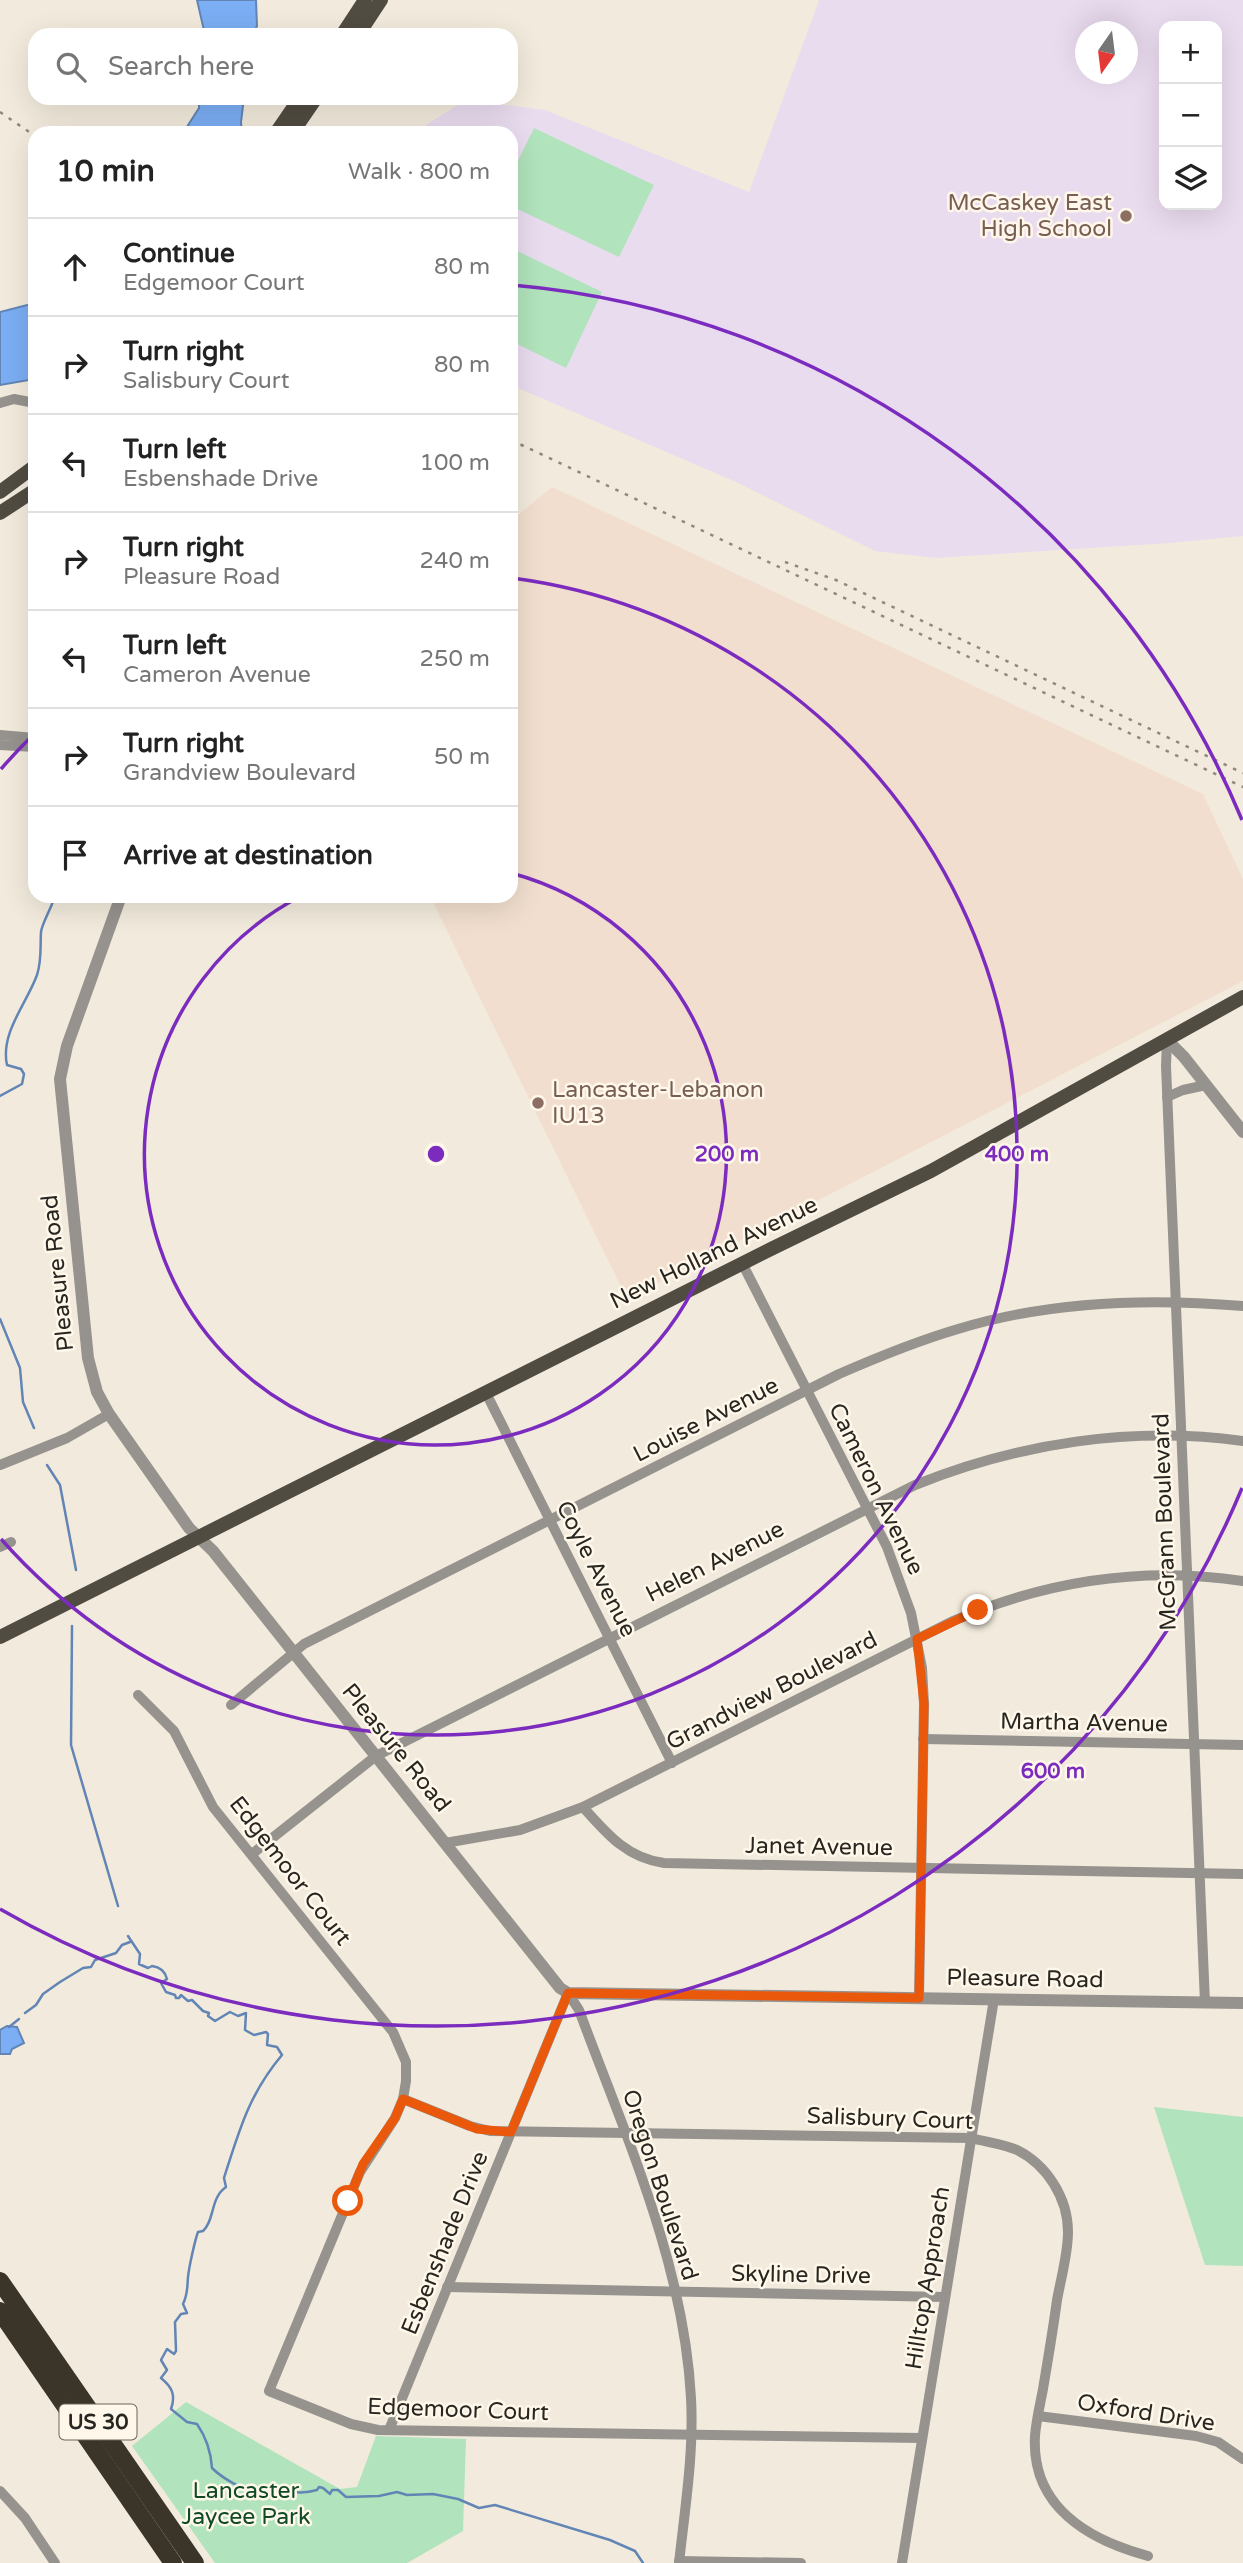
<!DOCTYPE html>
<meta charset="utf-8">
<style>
:root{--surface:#fff;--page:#f6f6f6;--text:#222;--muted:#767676;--line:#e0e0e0}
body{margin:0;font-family:"Varela Round",sans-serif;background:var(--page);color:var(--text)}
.controls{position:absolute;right:21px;top:21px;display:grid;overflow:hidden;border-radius:14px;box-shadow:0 7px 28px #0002}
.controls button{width:63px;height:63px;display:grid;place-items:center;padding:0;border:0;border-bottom:2px solid var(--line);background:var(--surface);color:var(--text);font:35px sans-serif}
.compass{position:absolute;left:1075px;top:21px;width:63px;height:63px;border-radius:50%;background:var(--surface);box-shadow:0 7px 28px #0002;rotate:194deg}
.stop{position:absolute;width:21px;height:21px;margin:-16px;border:5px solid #ea580c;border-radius:50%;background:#fff}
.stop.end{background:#ea580c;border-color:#fff;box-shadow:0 2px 7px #0008}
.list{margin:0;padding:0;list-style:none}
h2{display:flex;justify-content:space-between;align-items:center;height:91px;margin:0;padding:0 28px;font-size:30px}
h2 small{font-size:23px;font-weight:400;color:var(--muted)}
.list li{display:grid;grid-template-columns:46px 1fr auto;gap:21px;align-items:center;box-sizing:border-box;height:98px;padding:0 28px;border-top:2px solid var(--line)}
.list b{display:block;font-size:26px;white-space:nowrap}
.list p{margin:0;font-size:23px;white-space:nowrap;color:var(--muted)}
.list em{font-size:23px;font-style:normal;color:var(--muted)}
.icon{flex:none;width:38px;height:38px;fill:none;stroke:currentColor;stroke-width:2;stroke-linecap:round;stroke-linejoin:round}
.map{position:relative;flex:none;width:1243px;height:2563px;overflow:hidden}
.search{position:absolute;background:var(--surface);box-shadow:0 7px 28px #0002;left:28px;top:28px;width:490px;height:77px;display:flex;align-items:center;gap:18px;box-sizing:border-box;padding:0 24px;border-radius:21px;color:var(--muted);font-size:26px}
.panel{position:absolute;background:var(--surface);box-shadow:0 7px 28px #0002;left:28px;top:126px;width:490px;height:777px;border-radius:21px}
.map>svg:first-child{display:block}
.industrial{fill:#f1dece}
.education{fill:#eadcef;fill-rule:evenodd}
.green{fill:#b1e3bc}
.water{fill:#7baef4;stroke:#6285b5;stroke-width:2}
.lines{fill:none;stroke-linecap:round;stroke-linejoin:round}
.stream{stroke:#6285b5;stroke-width:2.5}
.minor{stroke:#96938e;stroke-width:10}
.tertiary{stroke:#96938e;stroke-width:12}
.primary{stroke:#514c42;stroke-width:14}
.motorway{stroke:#3a3429;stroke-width:18}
.rail{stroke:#8e897f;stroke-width:2.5;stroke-dasharray:3.5 7;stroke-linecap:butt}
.route{stroke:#ea580c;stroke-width:9}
.ring{fill:none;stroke:#7b2cbf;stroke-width:3.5}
.education-dot{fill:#8d6e63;stroke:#fff8ea;stroke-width:2.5}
.labels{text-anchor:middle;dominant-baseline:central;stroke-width:5;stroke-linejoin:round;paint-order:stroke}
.shield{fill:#fff8ea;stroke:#68655d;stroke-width:2}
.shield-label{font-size:21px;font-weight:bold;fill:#282621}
.education-label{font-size:23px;fill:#785e54;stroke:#fff8ea;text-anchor:end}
.street-label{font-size:23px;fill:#282621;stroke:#fff8ea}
.park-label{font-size:23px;fill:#0e4a25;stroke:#fff8ea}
.centre{fill:#7b2cbf;stroke:#fff8ea;stroke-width:3.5}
.ring-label{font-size:21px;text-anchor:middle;font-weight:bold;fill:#7b2cbf;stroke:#fff8ea;stroke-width:5;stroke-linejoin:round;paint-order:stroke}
</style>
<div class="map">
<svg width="1243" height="2563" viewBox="0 0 1243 2563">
<rect width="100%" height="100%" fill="#f2ebdd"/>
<polygon class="industrial" points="552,487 1203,794 1243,879 1243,981 627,1299 430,896 511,896 511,521"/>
<path class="education" d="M819 0H1243V536L1170 543 936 558 875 551 736 482 511 385V133H413L466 100 545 110 749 192ZM1164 26H1217V205H1164ZM1086 32H1128V74H1086Z"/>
<g class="green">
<polygon points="534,128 654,185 619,257 511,206 511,175"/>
<polygon points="511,248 602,292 566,368 511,341"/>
<polygon points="1154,2107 1243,2117 1243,2266 1205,2265"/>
<polygon points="186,2402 340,2489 357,2487 376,2436 466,2439 463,2531 407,2563 215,2563 132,2446"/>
</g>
<g class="water">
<polygon points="197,0 256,0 257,26 253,35 205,35"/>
<polygon points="199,98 244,98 241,122 242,133 183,133 199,108"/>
<polygon points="35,303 35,379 0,385 0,312"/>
<polygon points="7,2026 17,2027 24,2043 12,2049 10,2054 0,2054 0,2030"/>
</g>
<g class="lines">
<g class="stream">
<path d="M0 1096 22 1084 24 1074 21 1069 7 1065C0 1033 27 1003 37 975 42 960 40 947 41 932 42 923 52 907 55 896"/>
<polyline points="0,1319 20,1368 23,1402 34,1428"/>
<polyline points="47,1465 60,1485 76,1570"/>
<polyline points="72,1626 71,1745 118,1906"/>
<path d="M128 1936 140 1954 139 1964 148 1968 152 1966C160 1967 165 1971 167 1979L161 1983 166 1992 175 1995 176 1998H179L181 1995 188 2001 192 2000 203 2011 209 2013 208 2016 215 2021 230 2012 238 2016 246 2013 245 2030 254 2035 266 2032 268 2034 267 2045 277 2047 282 2055C249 2094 239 2131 224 2178L226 2187C210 2198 215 2220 203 2231L198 2232C195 2240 189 2267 188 2277 187 2288 188 2294 183 2304L187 2313 181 2314 175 2322 176 2351 174 2354 167 2349 161 2360 167 2370 161 2378C172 2387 176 2395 171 2409L187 2422 197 2424C206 2437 211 2452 212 2468 221 2477 243 2491 256 2491 260 2491 263 2488 267 2489 286 2489 297 2496 317 2490L319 2487 323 2488 330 2494 332 2490H338L346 2497 379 2496 397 2492 407 2495 433 2494 458 2499 479 2508 495 2505 610 2540 635 2551 643 2563"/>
<polyline points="25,2013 36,2005 43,1994 60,1982 83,1968 91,1967 95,1960 116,1953 122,1945 130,1942"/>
<polyline points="9,2027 19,2019"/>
</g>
<g class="minor">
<polyline points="0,403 14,399 35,403"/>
<polyline points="0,735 35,738"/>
<polyline points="0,745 35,747"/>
<polyline points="1167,1040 1166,1066 1205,2003"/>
<polyline points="1167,1097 1183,1090 1206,1085"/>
<polyline points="742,1263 887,1547 911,1613 922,1668 924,1704 919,1998"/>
<polyline points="486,1393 672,1763"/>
<polyline points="0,1465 67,1438 109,1414"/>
<polyline points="0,1547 11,1542"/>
<polyline points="138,1695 174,1731 213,1807 393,2032 406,2062 406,2081 403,2099 395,2118 360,2172 269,2391 351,2424 378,2430 922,2438"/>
<path d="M231 1705 304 1644 839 1374C878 1357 917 1341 958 1329 1049 1301 1149 1298 1243 1306"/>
<polyline points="923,1739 1243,1745"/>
<path d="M583 1807C607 1834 627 1858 664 1863L1243 1874"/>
<path d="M445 1843 520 1830 583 1807 953 1621C1045 1581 1143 1566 1243 1581"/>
<path d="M252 1854 376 1756 915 1485C1019 1443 1131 1426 1243 1441"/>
<path d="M568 1993 579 2010C625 2135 684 2263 691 2398 694 2453 685 2508 679 2563"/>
<path d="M403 2099 470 2126 490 2131 971 2138C986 2142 1003 2144 1017 2150 1047 2165 1068 2198 1068 2232 1068 2254 1061 2278 1057 2300 1053 2330 1048 2359 1043 2389 1040 2405 1036 2421 1035 2436 1031 2507 1089 2540 1148 2556"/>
<polyline points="447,2287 945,2297"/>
<polyline points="1038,2416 1196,2436 1218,2442 1243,2459"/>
<polyline points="389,2430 568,1993"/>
<polyline points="0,2491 25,2518 55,2563"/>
<polyline points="679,2561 801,2563"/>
<polyline points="902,2563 994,1999"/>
</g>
<g class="tertiary">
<polyline points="121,896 67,1046 60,1079 88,1358 97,1392 109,1414 189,1528 213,1551 560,1988 568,1993 1243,2003"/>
<polyline points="1167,1040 1184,1057 1243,1132"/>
</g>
<g class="primary">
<polyline points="342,35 365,0"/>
<polyline points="358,35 381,0"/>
<polyline points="276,133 300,98"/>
<polyline points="292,133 316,98"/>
<polyline points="0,492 35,466"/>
<polyline points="0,513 35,490"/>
<polyline points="0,1637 771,1249 931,1171 1243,997"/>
</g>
<g class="motorway">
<polyline points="0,2281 195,2563"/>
<polyline points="0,2311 173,2563"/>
</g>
<g class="rail">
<polyline points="0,112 35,136"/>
<polyline points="511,440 1243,787"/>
<polyline points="785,562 836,580 1243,773"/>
</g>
</g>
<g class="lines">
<polyline class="route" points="348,2201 363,2164 395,2118 403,2099 477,2129 511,2132 568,1993 919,1998 924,1704 917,1639 978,1610"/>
</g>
<g class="ring">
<path d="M511 873A291 291 0 1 1 299 897"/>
<path d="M1 769A581 581 0 0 1 32 736M512 578A581 581 0 1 1 1 1539"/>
<path d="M1242 1488A872 872 0 0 1 0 1909M512 285A872 872 0 0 1 1242 820"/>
</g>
<g class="education-dot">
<circle cx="1126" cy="216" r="7"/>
<circle cx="538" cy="1103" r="7"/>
</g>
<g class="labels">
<rect class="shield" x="59.5" y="2404.5" width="77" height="35" rx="5"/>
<g class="shield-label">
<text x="98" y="2422">US 30</text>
</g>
<g class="education-label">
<text x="1112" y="203">McCaskey East<tspan x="1112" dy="26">High School</tspan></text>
<text x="552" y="1090" text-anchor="start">Lancaster-Lebanon<tspan x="552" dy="26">IU13</tspan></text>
</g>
<g class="street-label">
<text transform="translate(714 1253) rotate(-26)">New Holland Avenue</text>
<text transform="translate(58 1273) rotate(-96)">Pleasure Road</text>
<text transform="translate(706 1420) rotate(-27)">Louise Avenue</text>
<text transform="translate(876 1489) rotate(64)">Cameron Avenue</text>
<text transform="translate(1165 1522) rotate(-92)">McGrann Boulevard</text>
<text transform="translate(715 1562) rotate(-27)">Helen Avenue</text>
<text transform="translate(596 1569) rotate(63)">Coyle Avenue</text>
<text transform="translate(772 1691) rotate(-27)">Grandview Boulevard</text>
<text transform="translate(1084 1723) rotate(1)">Martha Avenue</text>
<text transform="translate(396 1748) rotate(51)">Pleasure Road</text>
<text transform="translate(819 1847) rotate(1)">Janet Avenue</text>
<text transform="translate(290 1871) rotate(52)">Edgemoor Court</text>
<text transform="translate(1025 1979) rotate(1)">Pleasure Road</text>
<text transform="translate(890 2119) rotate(2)">Salisbury Court</text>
<text transform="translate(660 2185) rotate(72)">Oregon Boulevard</text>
<text transform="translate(445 2243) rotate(-68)">Esbenshade Drive</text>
<text transform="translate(801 2275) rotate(1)">Skyline Drive</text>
<text transform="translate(928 2278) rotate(-81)">Hilltop Approach</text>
<text transform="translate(458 2410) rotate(2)">Edgemoor Court</text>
<text transform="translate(1146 2413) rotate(9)">Oxford Drive</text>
</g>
<g class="park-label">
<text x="246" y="2491">Lancaster<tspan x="246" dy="26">Jaycee Park</tspan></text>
</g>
</g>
<circle cx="436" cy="1154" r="10" class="centre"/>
<g class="ring-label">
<text x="727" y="1161">200 m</text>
<text x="1017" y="1161">400 m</text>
<text x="1053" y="1778">600 m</text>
</g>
</svg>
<div class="controls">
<button>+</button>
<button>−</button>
<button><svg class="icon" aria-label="layers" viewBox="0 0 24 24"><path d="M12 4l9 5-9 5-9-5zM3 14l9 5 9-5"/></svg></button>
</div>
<svg class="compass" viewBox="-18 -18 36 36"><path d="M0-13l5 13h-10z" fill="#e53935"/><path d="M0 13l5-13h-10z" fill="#767676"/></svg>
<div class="stop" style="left:348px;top:2201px"></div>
<div class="stop end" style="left:978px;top:1610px"></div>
<div class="search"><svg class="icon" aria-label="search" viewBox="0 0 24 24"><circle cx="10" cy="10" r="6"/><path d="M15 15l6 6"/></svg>Search here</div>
<section class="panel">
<h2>10 min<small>Walk · 800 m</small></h2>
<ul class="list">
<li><svg class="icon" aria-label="ahead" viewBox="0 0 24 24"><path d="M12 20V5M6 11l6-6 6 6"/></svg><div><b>Continue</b><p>Edgemoor Court</p></div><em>80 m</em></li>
<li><svg class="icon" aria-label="right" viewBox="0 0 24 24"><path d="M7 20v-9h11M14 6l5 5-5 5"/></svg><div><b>Turn right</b><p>Salisbury Court</p></div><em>80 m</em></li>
<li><svg class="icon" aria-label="left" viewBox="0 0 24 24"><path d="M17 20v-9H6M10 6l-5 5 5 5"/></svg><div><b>Turn left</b><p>Esbenshade Drive</p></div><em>100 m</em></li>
<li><svg class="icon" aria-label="right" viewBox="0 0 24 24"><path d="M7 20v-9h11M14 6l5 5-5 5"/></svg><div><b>Turn right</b><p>Pleasure Road</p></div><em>240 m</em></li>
<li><svg class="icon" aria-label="left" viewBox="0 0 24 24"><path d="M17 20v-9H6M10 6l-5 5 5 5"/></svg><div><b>Turn left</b><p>Cameron Avenue</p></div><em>250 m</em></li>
<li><svg class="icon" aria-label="right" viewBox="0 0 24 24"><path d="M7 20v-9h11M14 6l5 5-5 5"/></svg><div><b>Turn right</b><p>Grandview Boulevard</p></div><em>50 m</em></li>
<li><svg class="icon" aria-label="arrive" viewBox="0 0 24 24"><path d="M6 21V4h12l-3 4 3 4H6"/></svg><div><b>Arrive at destination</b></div></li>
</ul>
</section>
</div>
